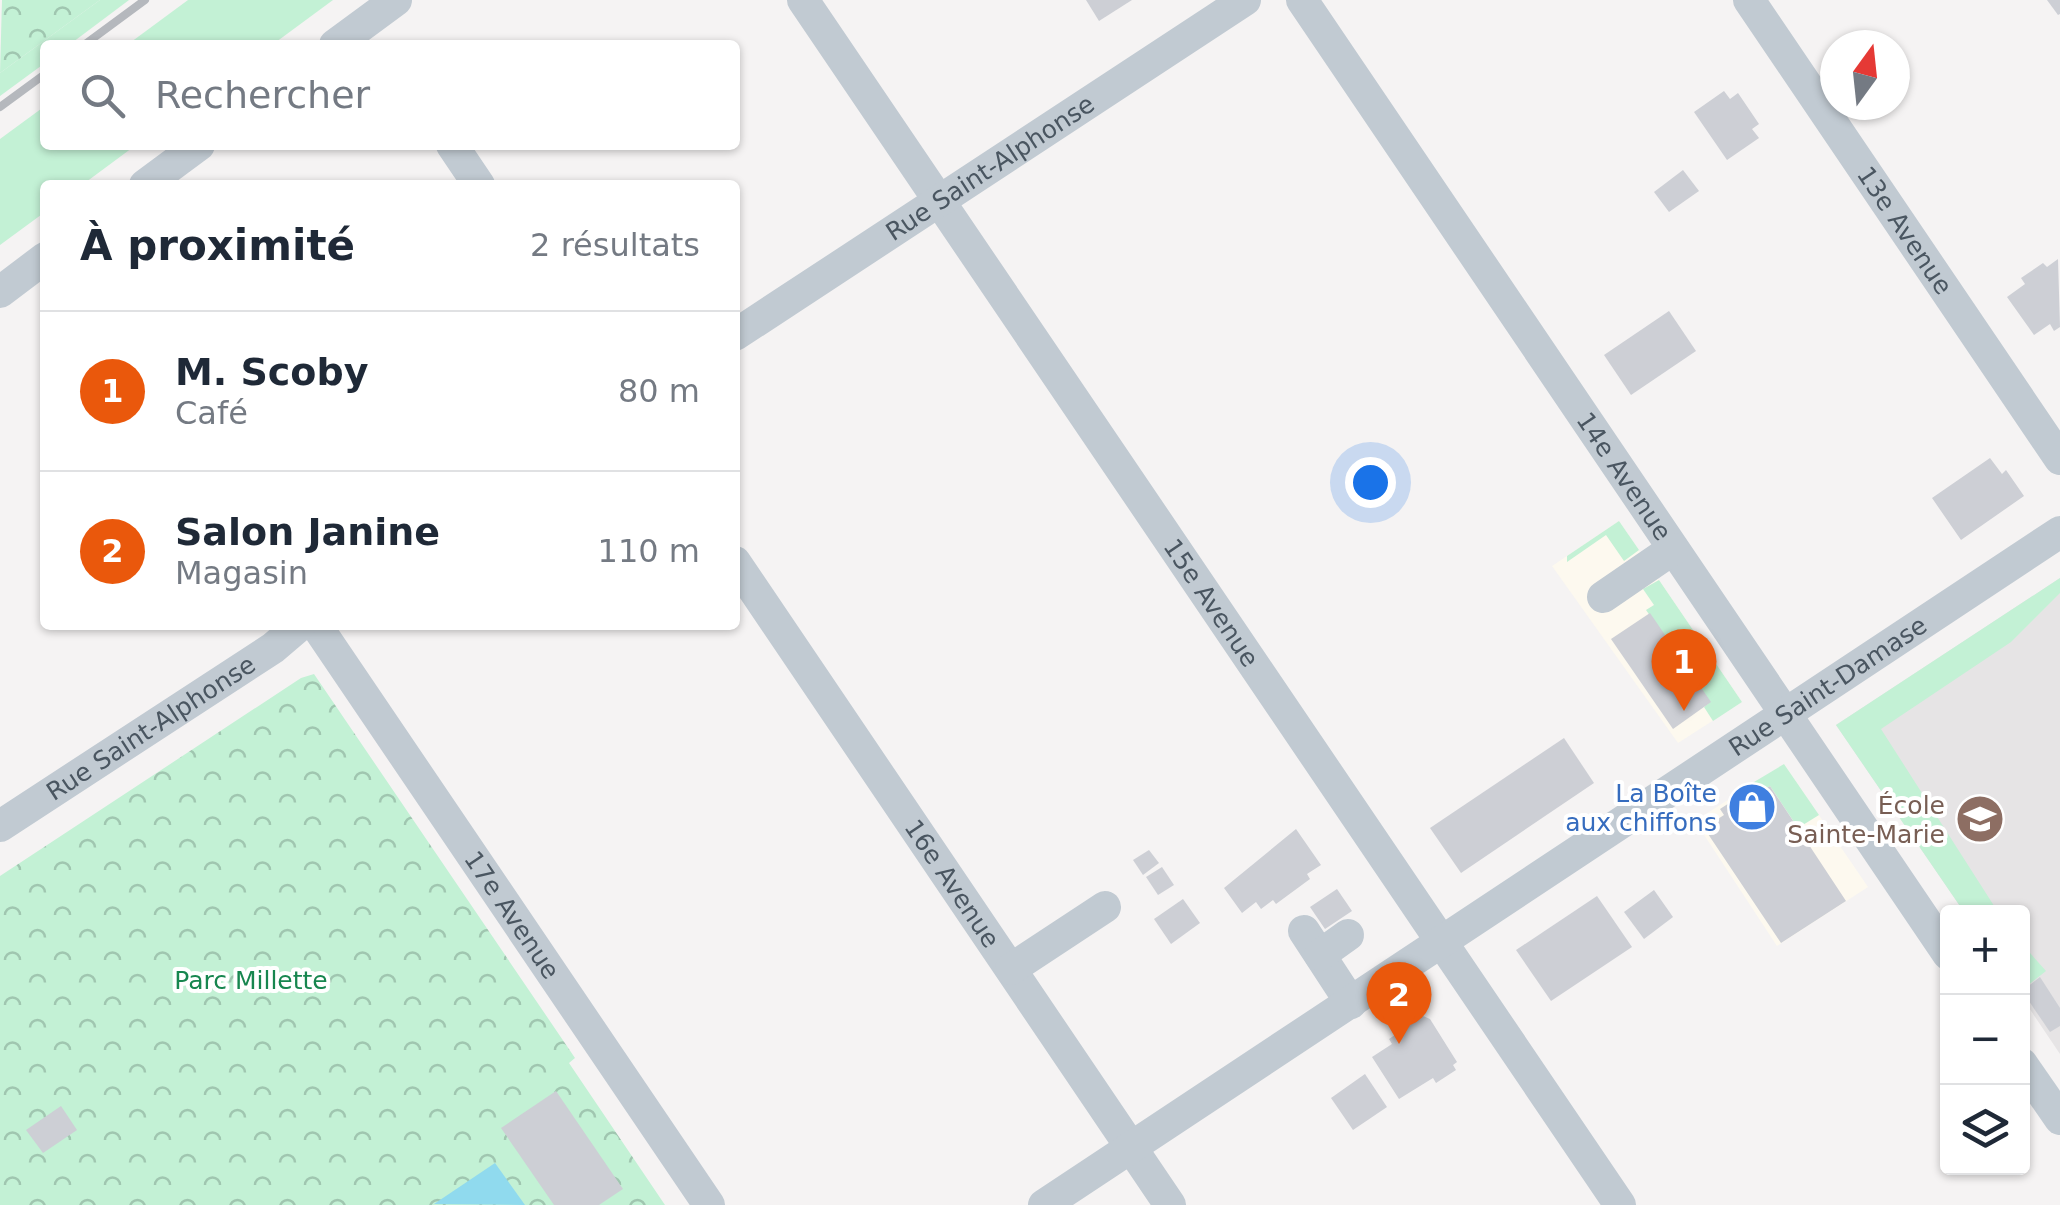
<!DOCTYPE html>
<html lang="fr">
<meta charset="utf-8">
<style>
:root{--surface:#fff;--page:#f2f2f3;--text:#1f2937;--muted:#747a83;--line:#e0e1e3;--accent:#ea580c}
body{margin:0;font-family:"DejaVu Sans",sans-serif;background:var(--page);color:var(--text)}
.controls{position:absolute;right:30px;bottom:30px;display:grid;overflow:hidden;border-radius:10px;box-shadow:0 2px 8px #0004}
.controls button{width:90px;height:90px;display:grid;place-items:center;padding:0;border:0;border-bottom:2px solid var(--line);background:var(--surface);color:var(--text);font:50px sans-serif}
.compass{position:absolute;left:1820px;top:30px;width:90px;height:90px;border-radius:50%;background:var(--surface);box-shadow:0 2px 8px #0004;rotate:15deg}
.you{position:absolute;left:1370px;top:482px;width:35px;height:35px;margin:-25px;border:8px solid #fff;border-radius:50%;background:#1a73e8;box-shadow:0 0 0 15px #1a73e833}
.badge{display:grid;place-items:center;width:65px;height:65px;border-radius:50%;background:var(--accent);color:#fff;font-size:32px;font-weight:700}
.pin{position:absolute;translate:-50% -82px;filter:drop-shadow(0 2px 5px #0008)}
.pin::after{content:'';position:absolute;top:52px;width:35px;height:30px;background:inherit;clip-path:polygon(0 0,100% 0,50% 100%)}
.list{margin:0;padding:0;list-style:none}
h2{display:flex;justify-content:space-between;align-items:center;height:130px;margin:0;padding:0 40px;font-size:42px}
h2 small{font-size:32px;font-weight:400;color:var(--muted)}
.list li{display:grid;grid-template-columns:65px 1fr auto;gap:30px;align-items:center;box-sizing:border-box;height:160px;padding:0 40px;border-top:2px solid var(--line)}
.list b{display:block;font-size:38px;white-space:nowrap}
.list p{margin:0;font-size:32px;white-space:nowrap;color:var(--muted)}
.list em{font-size:32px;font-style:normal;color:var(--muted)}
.icon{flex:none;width:55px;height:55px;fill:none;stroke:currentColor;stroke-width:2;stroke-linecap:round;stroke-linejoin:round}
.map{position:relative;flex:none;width:2060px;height:1205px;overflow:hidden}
.search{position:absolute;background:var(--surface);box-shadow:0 2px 8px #0004;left:40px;top:40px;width:700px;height:110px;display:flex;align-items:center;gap:25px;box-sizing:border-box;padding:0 35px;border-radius:10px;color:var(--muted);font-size:38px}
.panel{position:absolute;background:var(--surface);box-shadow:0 2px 8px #0004;left:40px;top:180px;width:700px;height:450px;border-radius:10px}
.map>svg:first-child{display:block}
.commercial{fill:#fdf9ef}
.education{fill:#e6e4e5}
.grass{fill:#c3f1d5}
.forest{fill:url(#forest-crowns)}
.water{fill:#90daee}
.building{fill:#cdcfd5}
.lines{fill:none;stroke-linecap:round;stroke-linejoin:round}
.minor{stroke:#c1cad2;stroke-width:32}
.rail{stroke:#b5b8bd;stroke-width:8}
.labels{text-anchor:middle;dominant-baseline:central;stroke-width:8;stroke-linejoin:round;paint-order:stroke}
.street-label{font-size:25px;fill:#4a5661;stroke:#fff}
.shop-label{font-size:25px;fill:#366cbe;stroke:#fff;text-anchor:end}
.education-label{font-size:25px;fill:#785e54;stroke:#fff;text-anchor:end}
.park-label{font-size:25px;fill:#17864f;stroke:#fff}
</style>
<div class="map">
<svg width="2060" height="1205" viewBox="0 0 2060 1205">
<defs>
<pattern id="forest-crowns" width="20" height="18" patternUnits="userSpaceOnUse" patternTransform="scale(2.5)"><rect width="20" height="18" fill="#c3f1d5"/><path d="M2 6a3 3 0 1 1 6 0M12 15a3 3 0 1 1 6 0" fill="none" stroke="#a0c6b0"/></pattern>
</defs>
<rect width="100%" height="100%" fill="#f5f3f3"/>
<g class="commercial">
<polygon points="1619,521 1742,702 1678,743 1552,566"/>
<polygon points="1784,764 1868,887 1777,946 1695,821"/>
</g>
<polygon class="education" points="2060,578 2060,1054 2023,999 2022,912 1964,912 1836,725"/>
<g class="grass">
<polygon points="100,0 129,0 69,45 45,45 45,63 0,96 0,73"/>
<polygon points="188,0 333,0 272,45 127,45"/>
<polygon points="45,106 45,145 136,145 82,185 45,185 45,212 0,245 0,139"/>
<polygon points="1619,521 1639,550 1624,561 1606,535 1567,562 1567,556"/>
<polygon points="2060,578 2060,593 2011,642 1881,729 1998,912 1964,912 1836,725"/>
<polygon points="1659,580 1742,702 1713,721 1704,707 1710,702 1646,610 1654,605 1643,589"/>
<polygon points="1784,764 1819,815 1798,828 1770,786 1751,798 1744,788"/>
<polygon points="2023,945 2046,971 2023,989"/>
</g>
<g class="forest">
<polygon points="2,0 100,0 0,73"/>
<polygon points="314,674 575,1058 569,1063 665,1205 0,1205 0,876 301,678"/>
</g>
<polygon class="water" points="495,1163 525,1205 434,1204"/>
<g class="building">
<polygon points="1086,0 1132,0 1099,21"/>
<polygon points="2047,0 2060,0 2060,14 2058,15"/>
<polygon points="1724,91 1730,99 1738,93 1759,124 1752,129 1759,138 1727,160 1694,112"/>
<polygon points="1683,170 1699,191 1669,212 1654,192"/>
<polygon points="2058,259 2060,327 2054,331 2050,324 2034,335 2007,297 2025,284 2021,278 2043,263 2047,267"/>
<polygon points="1669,311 1696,351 1631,395 1604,355"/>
<polygon points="1990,458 2002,474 2006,470 2024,496 1961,540 1932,498"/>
<polygon points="1650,613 1711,702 1673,729 1611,639"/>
<polygon points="1564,738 1594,783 1461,873 1430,828"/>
<polygon points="1770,786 1846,901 1781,943 1704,828 1724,815 1720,809 1743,794 1747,791 1751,798"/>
<polygon points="1296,829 1321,865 1307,874 1310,879 1276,904 1273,900 1261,909 1256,902 1242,913 1224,888"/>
<polygon points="1149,850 1159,863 1143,875 1133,860"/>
<polygon points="1162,867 1174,885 1158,895 1146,877"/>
<polygon points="1337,889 1352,911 1325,929 1310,907"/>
<polygon points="1654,890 1673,917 1644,939 1624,912"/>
<polygon points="1597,896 1632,947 1551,1001 1516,950"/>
<polygon points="1183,899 1200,923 1171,944 1154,919"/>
<polygon points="2040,977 2060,1008 2060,1026 2050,1032 2022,991"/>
<polygon points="1423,1016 1430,1019 1457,1062 1453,1065 1456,1070 1436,1083 1433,1078 1399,1099 1372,1057 1392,1044 1389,1039"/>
<polygon points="1365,1074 1387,1107 1353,1130 1331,1098"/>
<polygon points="556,1091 623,1189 599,1205 554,1205 501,1128"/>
<polygon points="61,1106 77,1130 43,1153 26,1130"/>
</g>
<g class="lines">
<g class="minor">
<path id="s1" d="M803 0 1620 1205"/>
<path id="s2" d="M1302 0 1948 954"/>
<path id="s3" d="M1749 0 2060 459"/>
<polyline points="335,45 396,0"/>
<polyline points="452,145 479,185"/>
<polyline points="145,185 199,145"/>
<polyline points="0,292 45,258"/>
<path id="s4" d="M735 335 1245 0"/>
<path id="s5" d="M735 562 1170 1205"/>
<polyline points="1603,597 1673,549"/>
<path id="s6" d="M316 625 709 1205"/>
<path id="s7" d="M0 826 273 648 300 625"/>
<polyline points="1304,931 1351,1003"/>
<polyline points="1320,955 1348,935"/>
<polyline points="1011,969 1105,907"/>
<polyline points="2022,1064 2060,1119"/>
<path id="s8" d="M1044 1205 2060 532"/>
</g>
<g class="rail">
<polyline points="84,45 145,0"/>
<polyline points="0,107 45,74"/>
</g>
</g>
<defs>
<g id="shop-disc" transform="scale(2.5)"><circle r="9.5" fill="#3f7fe0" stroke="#fff"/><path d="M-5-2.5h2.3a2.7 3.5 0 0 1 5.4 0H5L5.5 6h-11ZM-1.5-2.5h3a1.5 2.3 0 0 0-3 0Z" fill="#fff"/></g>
<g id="school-disc" transform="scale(2.5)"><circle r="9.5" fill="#8d6e63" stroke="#fff"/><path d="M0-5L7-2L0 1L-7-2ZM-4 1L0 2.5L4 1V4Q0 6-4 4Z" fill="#fff"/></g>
</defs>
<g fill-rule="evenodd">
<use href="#shop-disc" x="1752" y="807"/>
<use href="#school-disc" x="1980" y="819"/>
</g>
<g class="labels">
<g class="street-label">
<text stroke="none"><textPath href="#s4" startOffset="305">Rue Saint-Alphonse</textPath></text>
<text stroke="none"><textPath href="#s3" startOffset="278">13e Avenue</textPath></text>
<text stroke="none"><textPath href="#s2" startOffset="575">14e Avenue</textPath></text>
<text stroke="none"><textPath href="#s1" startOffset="728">15e Avenue</textPath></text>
<text stroke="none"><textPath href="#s8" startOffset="940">Rue Saint-Damase</textPath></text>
<text stroke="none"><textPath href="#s7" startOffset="180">Rue Saint-Alphonse</textPath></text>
<text stroke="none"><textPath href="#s5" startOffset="388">16e Avenue</textPath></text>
<text stroke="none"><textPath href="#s6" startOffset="350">17e Avenue</textPath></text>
</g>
<g class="shop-label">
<text x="1717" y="793">La Boîte<tspan x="1717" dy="29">aux chiffons</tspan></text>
</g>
<g class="education-label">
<text x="1945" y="805">École<tspan x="1945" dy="29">Sainte-Marie</tspan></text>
</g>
<g class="park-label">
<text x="251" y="980">Parc Millette</text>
</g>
</g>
</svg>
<div class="controls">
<button>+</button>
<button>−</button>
<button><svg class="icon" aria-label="layers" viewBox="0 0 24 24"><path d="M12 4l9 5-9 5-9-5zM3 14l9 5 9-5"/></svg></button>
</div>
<svg class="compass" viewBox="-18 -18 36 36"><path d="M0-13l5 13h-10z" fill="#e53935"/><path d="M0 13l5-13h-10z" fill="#747a83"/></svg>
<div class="you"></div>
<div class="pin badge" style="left:1684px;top:711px">1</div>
<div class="pin badge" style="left:1399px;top:1044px">2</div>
<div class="search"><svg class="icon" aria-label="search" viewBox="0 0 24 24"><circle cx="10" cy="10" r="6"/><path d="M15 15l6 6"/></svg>Rechercher</div>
<section class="panel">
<h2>À proximité<small>2 résultats</small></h2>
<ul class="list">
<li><span class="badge">1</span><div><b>M. Scoby</b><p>Café</p></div><em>80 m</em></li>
<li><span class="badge">2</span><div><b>Salon Janine</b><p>Magasin</p></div><em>110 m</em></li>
</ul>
</section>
</div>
